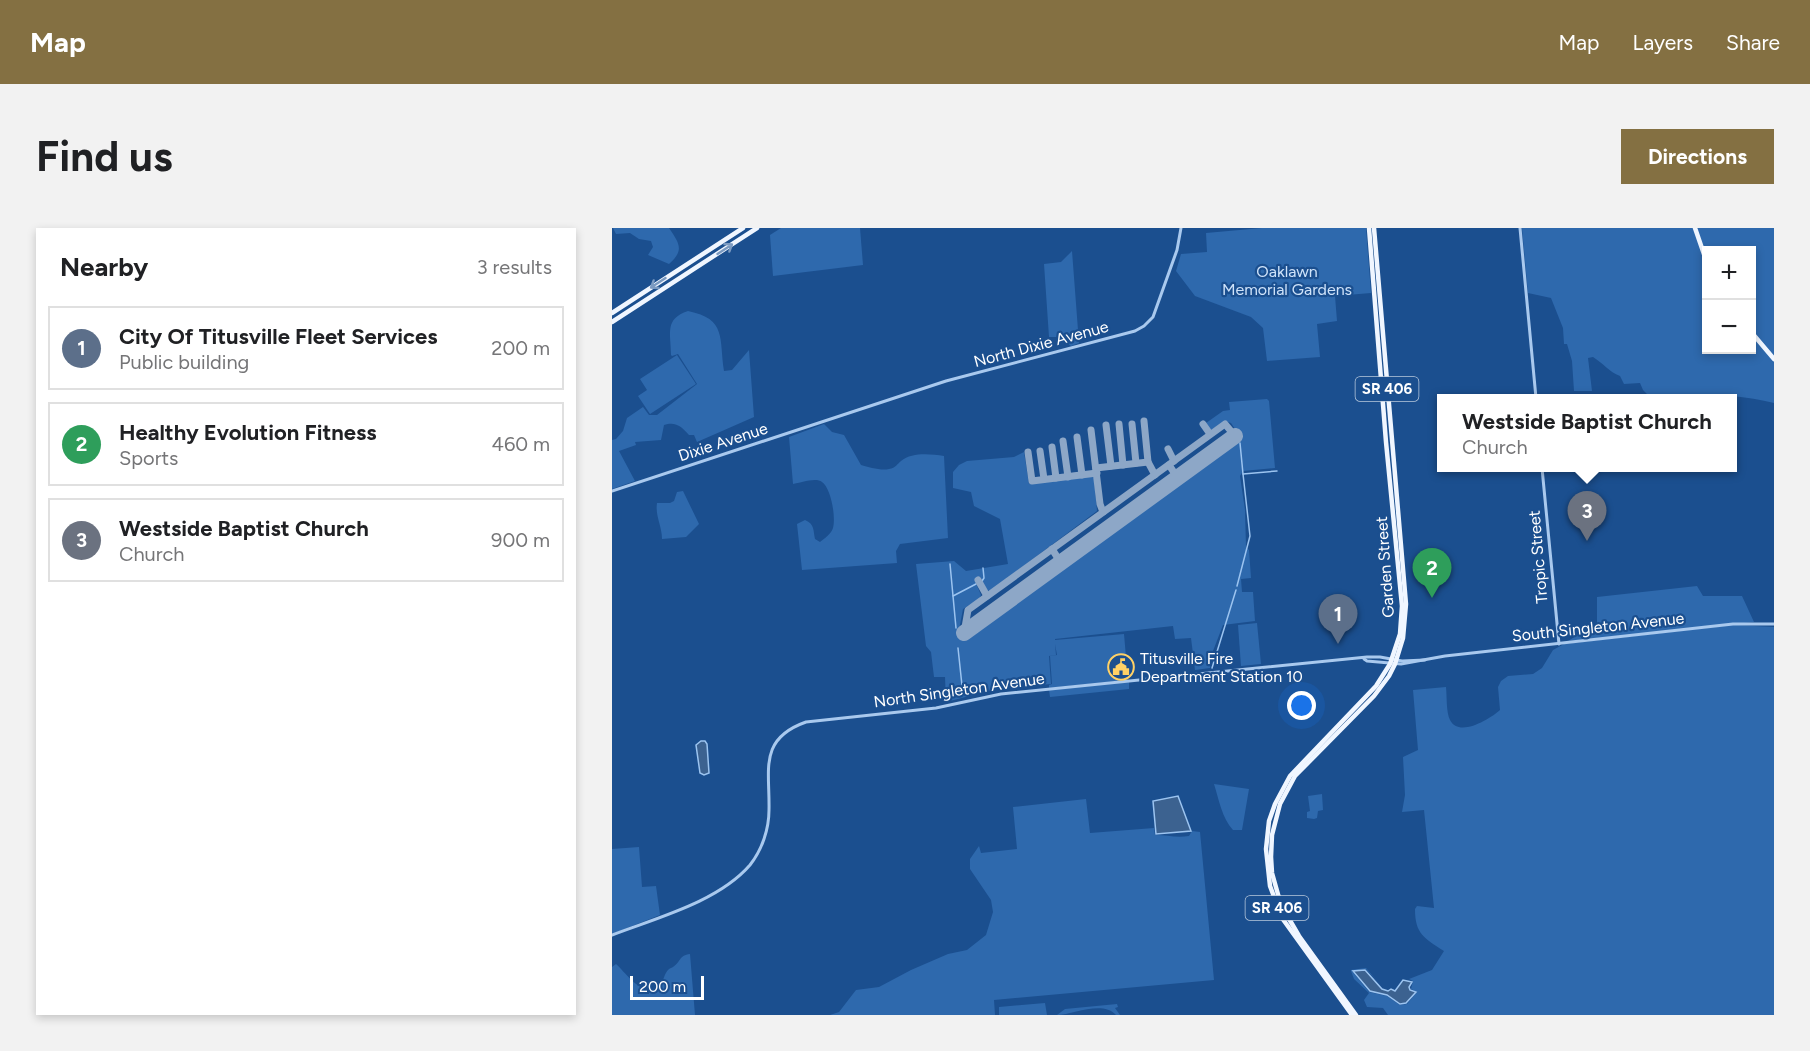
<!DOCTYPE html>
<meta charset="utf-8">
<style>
:root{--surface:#fff;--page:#f2f2f2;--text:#202124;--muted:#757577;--line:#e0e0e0;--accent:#847042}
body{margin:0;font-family:Figtree,sans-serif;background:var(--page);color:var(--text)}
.controls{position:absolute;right:18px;top:18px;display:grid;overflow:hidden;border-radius:0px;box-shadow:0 3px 9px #0003}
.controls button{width:54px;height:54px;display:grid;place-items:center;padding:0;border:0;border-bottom:2px solid var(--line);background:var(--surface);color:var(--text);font:30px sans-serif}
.scale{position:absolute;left:18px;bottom:15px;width:74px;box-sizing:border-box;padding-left:6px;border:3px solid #fff;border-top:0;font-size:16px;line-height:21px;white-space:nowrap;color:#fff;-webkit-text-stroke:4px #1b4f8f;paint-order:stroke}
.you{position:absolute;left:690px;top:478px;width:21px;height:21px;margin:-15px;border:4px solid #fff;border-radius:50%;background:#1a73e8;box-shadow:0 0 0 9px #1a73e833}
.badge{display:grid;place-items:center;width:39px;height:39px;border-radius:50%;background:var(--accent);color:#fff;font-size:20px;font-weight:700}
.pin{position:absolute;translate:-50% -50px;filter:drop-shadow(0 2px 3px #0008)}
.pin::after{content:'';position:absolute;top:32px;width:21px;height:18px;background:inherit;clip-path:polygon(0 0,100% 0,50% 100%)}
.popup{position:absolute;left:825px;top:166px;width:300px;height:78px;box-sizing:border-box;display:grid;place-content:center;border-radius:0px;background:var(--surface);filter:drop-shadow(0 2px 4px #0005);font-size:20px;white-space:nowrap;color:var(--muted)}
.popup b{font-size:22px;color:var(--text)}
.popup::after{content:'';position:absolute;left:50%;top:100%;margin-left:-12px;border:12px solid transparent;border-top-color:var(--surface)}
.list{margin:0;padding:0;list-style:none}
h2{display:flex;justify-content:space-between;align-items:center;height:78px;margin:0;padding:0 24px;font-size:26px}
h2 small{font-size:20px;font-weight:400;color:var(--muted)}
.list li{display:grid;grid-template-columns:39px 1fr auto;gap:18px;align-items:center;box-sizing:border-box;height:84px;margin:0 12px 12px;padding:0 12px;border:2px solid var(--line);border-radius:0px}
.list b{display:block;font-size:22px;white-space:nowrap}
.list p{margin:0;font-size:20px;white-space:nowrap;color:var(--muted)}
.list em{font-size:20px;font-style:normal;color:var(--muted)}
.map{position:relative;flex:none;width:1162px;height:787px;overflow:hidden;border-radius:0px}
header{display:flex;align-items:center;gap:36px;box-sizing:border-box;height:84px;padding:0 30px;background:var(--accent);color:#fff}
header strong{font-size:28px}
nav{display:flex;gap:33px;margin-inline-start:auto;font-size:21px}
.intro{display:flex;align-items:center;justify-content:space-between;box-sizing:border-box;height:144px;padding:0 36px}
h1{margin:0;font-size:42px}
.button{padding:15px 27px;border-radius:0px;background:var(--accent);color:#fff;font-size:21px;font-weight:700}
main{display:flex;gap:36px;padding:0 36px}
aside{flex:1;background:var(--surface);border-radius:0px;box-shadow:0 3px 9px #0003}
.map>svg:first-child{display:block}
.green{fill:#2e69ad}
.water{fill:#3c6290;stroke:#9cc4f0;stroke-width:1.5}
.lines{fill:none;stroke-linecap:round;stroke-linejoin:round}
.stream{stroke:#9cc4f0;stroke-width:1.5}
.taxiway{stroke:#8da7c7;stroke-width:7}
.runway{stroke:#8da7c7;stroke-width:16}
.minor{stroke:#a9c9ee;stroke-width:3}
.major{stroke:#f0f6ff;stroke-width:4.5}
.oneway{stroke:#7b9ac1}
.labels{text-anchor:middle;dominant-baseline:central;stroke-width:4.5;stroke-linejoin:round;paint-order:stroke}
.shield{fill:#1b4f8f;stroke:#bbcadd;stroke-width:1.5}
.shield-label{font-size:15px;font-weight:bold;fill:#fff}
.park-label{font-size:16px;fill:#cfe3fa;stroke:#1b4f8f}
.street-label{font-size:16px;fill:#fff;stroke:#1b4f8f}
.poi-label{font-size:16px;fill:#fff;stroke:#1b4f8f;text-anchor:start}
</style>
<header>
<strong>Map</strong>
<nav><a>Map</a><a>Layers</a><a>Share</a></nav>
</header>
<div class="intro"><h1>Find us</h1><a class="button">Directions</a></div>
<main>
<aside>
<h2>Nearby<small>3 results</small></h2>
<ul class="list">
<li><span class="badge" style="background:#5c6f8a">1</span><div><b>City Of Titusville Fleet Services</b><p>Public building</p></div><em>200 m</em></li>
<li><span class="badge" style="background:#2e9e5b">2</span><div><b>Healthy Evolution Fitness</b><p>Sports</p></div><em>460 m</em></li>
<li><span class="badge" style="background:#6b7280">3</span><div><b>Westside Baptist Church</b><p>Church</p></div><em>900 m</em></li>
</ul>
</aside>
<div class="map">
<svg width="1162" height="787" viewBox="0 0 1162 787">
<rect width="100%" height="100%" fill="#1b4f8f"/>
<g class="green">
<path d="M1 0H57C67 15 73 22 57 36L36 27 41 19 39 13 27 11 18 5 4 6Z"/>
<polygon points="169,0 248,0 251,37 161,48 158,7"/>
<polygon points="650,0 754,0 759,65 723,68 725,93 705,96 708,129 655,133 651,100 639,89 583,68 564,43 569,26 595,24 594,5"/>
<path d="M910 0H1081L1094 36V122H1140V108L1162 133V175C1124 165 1076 165 1036 167L1031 162 1028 155 1012 156 1008 148C997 144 991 135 981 129L976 130 980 163H962L960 133 955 116H952L951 100 939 70 916 65Z"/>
<polygon points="1084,0 1162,0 1162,129 1140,103 1140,22 1094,22 1094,28"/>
<polygon points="460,23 467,115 459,118 448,109 437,109 432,36 449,34"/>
<path d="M76 83C115 91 107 110 112 143L120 142 137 122 142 189 85 214 82 207H77C70 199 64 193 52 197L49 212 23 214 24 217 7 223 23 253 0 261V212L4 211 11 203 15 190 31 179 37 187H45L85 156 66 126 60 128 59 127C59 105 52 91 76 83Z"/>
<polygon points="65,127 84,156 38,186 26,168 35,162 28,151"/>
<polygon points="655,171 657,173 663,240 631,243 628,248 633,282 634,319 637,322 639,350 629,351 630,364 641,364 643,393 611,397 601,423 598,440 583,442 579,410 563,411 561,398 443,411 443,412 512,406 516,452 437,460 437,457 440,456 438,428 445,427 443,416 444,427 437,428 439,456 385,461 334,474 333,449 322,449 319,424 314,418 304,336 342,333 354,343 396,336 388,291 362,278 359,264 341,260 341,244 347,237 355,233 402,229 412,224 417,256 479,248 482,250 485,283 378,363 372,361 367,351 363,353 369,367 367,371 351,381 347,402 354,413 629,210 619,195 613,193 599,202 594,195 611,183 618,182 617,174"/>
<path d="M212 196 220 204 232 207 249 237C257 239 269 243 277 241 284 240 285 236 289 233 300 224 318 226 332 228L336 310 288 316 284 323 285 335 190 342 185 296 193 292C203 296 201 303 203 311L208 314C213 310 219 306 221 300 224 289 219 260 210 254 204 249 188 255 181 256L177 209Z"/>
<path d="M71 263 87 296 74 309 50 311C50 298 43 288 45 275H58L62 273 65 264Z"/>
<polygon points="1085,358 1091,368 1130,368 1142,394 956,413 985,395 985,369"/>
<polygon points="645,395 649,436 629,438 626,397"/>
<path d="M1121 397 1162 399V787H776L771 780 755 779 752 772 757 765 742 751 739 743V742L754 740 766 754 754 741 740 743 757 764 775 768 788 777 795 776 805 764 799 761 801 753 797 751 820 742 832 723C812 710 803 706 803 681L805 678 822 680 812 582 790 584 793 567 791 529 806 522 801 462 834 459C835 468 834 484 838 492 847 510 878 491 888 482L886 459 889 453 896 448 921 446 930 440 941 422 952 416Z"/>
<polygon points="517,454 517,461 438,469 437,462"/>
<path d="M602 556 637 561 630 602H621C610 590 607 572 602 556Z"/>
<polygon points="710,566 711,582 706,583 705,590 702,591 695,590 695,584 698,583 696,568"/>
<path d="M474 571 478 605 542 600 543 607C555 607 564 610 577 608L580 603 588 604 602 752 382 772 383 787H218L227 784 244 762 267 759 299 742 336 726 355 722 374 707 381 684 379 672 358 641V631L367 618 369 625 405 621 401 579Z"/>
<polygon points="27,619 30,659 44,658 48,687 0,706 0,621"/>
<path d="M78 726 83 787H0V739L4 736C15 746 34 774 48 757 52 753 52 745 57 741 58 740 60 740 61 739 69 734 67 727 78 726Z"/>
<polygon points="433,775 435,787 387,787 387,779"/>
<path d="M505 776 506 779 503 780 508 787H504C490 772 461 787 445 787L453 781Z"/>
</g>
<g class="water">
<polygon points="89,513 93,513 95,516 97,545 92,547 88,545 84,517"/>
<polygon points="566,568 579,603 544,606 541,573"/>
<polygon points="753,742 770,761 776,763 779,761 783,763 791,752 800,754 797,759 798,762 804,764 794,775 788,776 775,767 758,763 741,743"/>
</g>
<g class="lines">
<g class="stream">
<polyline points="628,215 631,246"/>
<polyline points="338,336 344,400"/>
<polyline points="370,353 372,350 371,340"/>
<polyline points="625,358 638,308 631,246 665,243"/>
<polyline points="341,368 364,356"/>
<polyline points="346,420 351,467"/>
<polyline points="600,440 624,362"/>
</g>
<g class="taxiway">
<polyline points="532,193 536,234 543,247"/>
<polyline points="507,196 511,237"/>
<polyline points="520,196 524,235"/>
<polyline points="591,196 598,206"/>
<polyline points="494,197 499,238"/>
<polyline points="479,202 488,276 491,284"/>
<polyline points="465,209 470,247"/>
<polyline points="451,213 456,249"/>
<polyline points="440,219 444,250"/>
<polyline points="556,221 562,233"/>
<polyline points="428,223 432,251"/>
<polyline points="416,224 420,253 485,245"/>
<polyline points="557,237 565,249"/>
<polyline points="484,240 536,234"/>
<polyline points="440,321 449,335"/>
<polyline points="366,352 375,368"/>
<polyline points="352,405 356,382 613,196 623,208"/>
</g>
<polyline class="runway" points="352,405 623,208"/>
<g class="minor">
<polyline points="908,0 924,170"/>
<polyline points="930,240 947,416"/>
<polyline points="0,263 334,153 523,103 532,98 541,89 565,22 569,0"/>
<polyline points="752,431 755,433 789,436 833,428 1121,396 1162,396"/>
<path d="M0 707C44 690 106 674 138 637 150 622 157 601 157 582 158 542 146 511 194 494L324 480 389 466 755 429H768L790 433 813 432"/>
</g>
<g class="major">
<polyline points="1083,0 1094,32"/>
<polyline points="0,85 131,0"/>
<polyline points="0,94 145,0"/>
<polyline points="1140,105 1162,131"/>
<polyline points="740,787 670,690 658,658 654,621 657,593 663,576 678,548 764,458 778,436 788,406 790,378 774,214 757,0"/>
<polyline points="744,787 687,708 669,677 660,645 659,629 660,607 668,576 683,548 762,468 777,448 783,436 791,410 794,376 762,0"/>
</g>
</g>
<defs><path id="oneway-shaft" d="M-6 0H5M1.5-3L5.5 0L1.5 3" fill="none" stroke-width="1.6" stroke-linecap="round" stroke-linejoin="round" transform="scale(1.5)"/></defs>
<g class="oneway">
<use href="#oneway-shaft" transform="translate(113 21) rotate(-33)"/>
<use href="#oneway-shaft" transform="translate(46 55) rotate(147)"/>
</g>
<defs>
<g id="civic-ring" transform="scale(1.35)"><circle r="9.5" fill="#1b4f8f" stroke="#ffd166" stroke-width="1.5"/><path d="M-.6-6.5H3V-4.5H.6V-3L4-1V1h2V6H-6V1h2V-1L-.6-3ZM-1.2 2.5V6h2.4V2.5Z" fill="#ffd166"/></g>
</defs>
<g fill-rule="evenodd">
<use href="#civic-ring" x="509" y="439"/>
</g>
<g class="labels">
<g class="shield">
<rect x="743.5" y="149" width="63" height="24" rx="4.5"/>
<rect x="633.5" y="668" width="63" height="24" rx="4.5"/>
</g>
<g class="shield-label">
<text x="775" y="161">SR 406</text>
<text x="665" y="680">SR 406</text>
</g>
<g class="park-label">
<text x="675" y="43">Oaklawn<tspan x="675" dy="18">Memorial Gardens</tspan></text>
</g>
<g class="street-label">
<text transform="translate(429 116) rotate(-15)">North Dixie Avenue</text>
<text transform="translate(111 214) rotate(-18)">Dixie Avenue</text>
<text transform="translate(926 329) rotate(-95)">Tropic Street</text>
<text transform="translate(773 339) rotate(-94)">Garden Street</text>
<text transform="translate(986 399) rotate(-6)">South Singleton Avenue</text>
<text transform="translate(347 462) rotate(-8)">North Singleton Avenue</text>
</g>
<g class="poi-label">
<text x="528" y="430">Titusville Fire<tspan x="528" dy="18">Department Station 10</tspan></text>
</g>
</g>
</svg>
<div class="controls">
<button>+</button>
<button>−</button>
</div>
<div class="scale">200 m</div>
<div class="you"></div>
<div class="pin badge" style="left:726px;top:416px;background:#5c6f8a">1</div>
<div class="pin badge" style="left:820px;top:370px;background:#2e9e5b">2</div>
<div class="pin badge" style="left:975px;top:313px;background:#6b7280">3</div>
<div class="popup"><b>Westside Baptist Church</b>Church</div>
</div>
</main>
